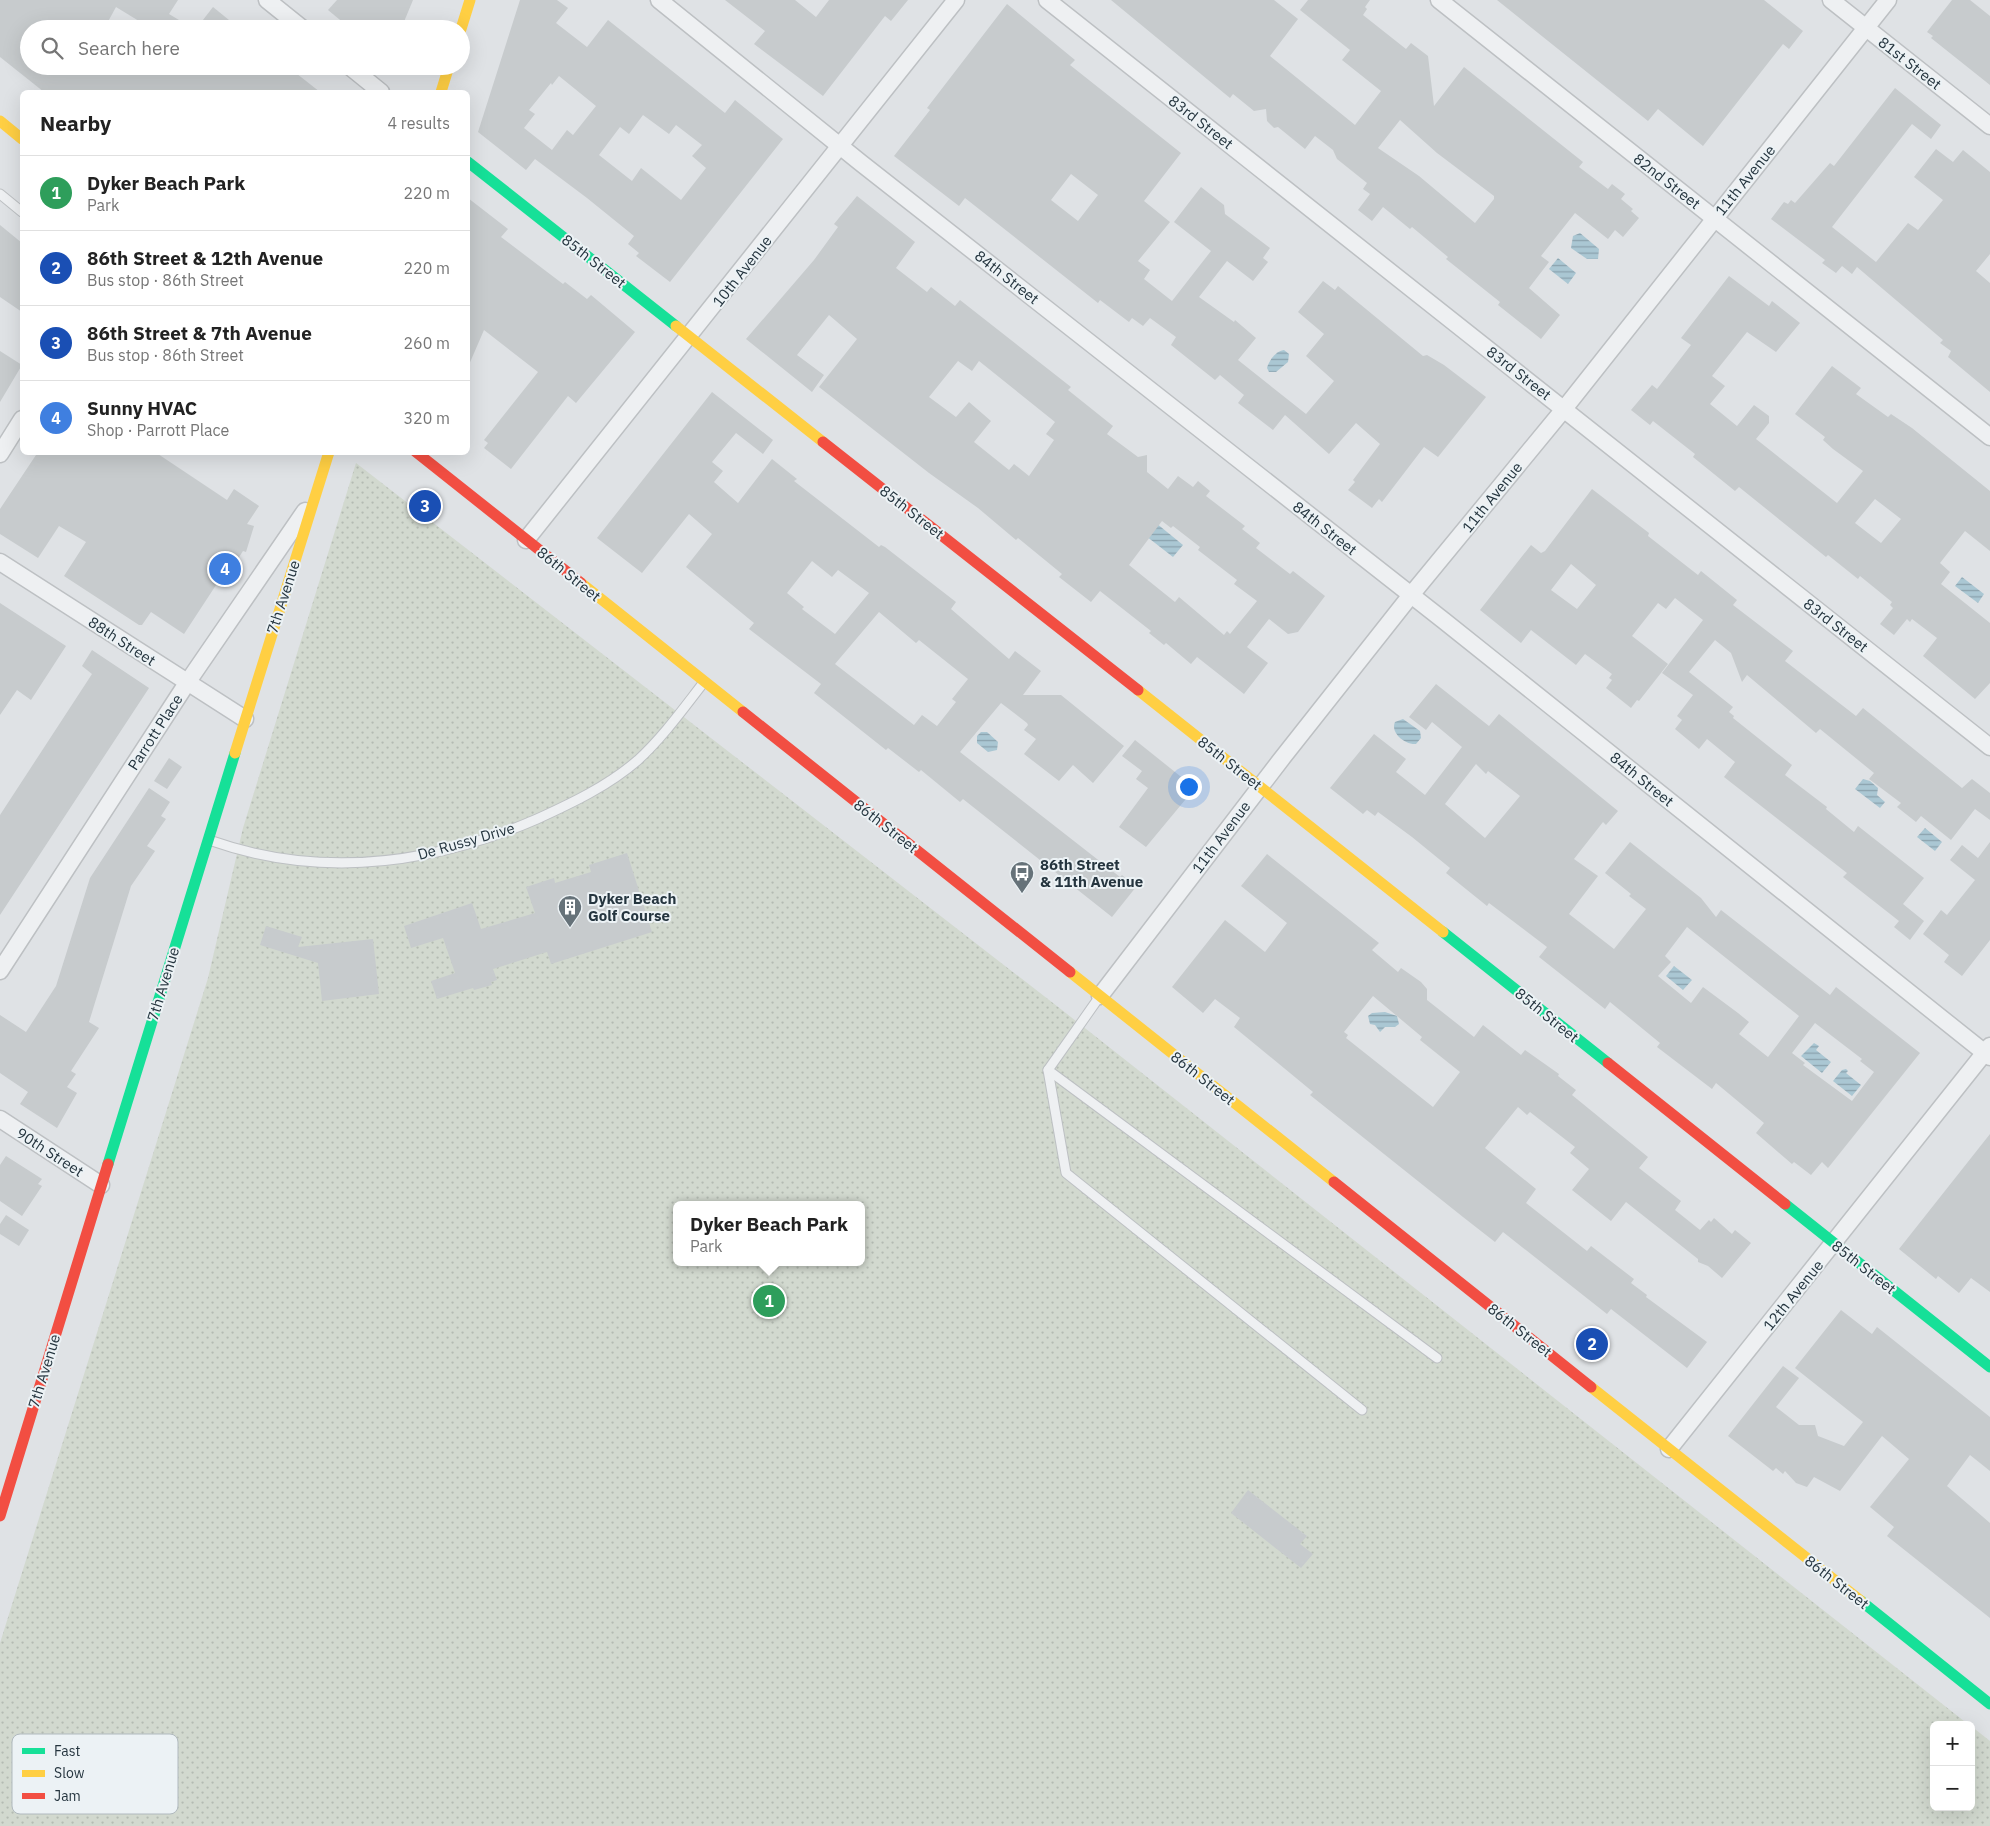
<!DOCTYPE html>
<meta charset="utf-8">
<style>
:root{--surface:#fff;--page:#f2f2f2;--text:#222;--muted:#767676;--line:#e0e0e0;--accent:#667279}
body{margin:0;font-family:"IBM Plex Sans",sans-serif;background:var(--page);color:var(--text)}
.controls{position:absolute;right:15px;bottom:15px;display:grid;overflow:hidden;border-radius:8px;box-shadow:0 5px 20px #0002}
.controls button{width:45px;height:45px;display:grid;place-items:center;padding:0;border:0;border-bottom:1px solid var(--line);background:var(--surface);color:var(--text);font:25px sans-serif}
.you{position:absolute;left:1188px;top:786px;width:18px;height:18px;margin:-12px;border:4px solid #fff;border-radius:50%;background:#1a73e8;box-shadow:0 0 0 8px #1a73e833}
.badge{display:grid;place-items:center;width:32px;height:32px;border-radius:50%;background:var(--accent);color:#fff;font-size:16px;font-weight:700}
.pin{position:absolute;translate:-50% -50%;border:2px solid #fff;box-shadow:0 1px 5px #0006}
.popup{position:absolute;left:673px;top:1201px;width:192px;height:65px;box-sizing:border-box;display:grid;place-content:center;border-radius:8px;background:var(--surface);filter:drop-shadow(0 1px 4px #0005);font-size:16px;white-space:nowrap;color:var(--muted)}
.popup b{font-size:19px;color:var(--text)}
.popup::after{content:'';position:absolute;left:50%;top:100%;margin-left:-10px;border:10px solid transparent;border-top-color:var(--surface)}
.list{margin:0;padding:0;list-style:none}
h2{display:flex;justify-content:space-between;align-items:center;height:65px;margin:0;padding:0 20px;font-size:21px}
h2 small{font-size:16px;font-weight:400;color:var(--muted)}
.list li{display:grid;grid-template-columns:32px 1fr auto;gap:15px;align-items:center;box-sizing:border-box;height:75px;padding:0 20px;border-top:1px solid var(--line)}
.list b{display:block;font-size:19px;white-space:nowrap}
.list p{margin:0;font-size:16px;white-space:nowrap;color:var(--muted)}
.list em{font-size:16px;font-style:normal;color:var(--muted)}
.icon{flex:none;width:28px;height:28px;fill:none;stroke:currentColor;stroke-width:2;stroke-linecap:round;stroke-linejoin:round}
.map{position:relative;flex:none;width:1990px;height:1826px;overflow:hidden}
.search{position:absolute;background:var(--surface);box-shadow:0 5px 20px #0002;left:20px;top:20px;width:450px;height:55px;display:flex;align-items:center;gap:12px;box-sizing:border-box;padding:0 18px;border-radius:28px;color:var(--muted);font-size:19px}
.panel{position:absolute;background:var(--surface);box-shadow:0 5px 20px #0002;left:20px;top:90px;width:450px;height:365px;border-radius:8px}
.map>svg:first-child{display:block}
.grass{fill:url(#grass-dots);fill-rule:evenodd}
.water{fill:url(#water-rules)}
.building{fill:#c7cbcd;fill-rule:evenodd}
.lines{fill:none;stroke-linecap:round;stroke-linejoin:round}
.lane-casing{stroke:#bdc0c3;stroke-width:11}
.street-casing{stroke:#bdc0c3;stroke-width:19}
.lane{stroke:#eef0f2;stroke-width:9}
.street{stroke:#eef0f2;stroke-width:16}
.fast{stroke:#16e098;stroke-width:11}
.slow{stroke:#ffcf43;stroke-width:11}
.jam{stroke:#f24e42;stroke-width:11}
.labels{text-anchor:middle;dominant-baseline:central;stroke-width:4;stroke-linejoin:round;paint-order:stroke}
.street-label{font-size:15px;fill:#25353f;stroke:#ecf2f5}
.poi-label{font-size:15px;font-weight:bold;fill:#25353f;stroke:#ecf2f5;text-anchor:start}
.key{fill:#ecf2f5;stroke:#b0b9be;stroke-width:1}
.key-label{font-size:14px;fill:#25353f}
</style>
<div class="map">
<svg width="1990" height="1826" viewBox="0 0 1990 1826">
<defs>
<pattern id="grass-dots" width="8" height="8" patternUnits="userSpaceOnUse" patternTransform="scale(1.25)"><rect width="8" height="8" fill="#d2d9cf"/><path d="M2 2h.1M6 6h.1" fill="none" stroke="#b4bbb3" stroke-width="1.8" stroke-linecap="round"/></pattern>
<pattern id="water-rules" width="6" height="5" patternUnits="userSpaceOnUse" patternTransform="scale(1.25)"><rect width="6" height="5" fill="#aac7d3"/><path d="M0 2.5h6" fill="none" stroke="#8aa2ad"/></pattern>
</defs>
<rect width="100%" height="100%" fill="#dfe2e5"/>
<path class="grass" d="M356 463 1062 1010 1969 1725H1934V1807H1971V1726L1990 1741V1826H0V1643L208 978 243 828ZM676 1205H862V1262H676Z"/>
<g class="water">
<polygon points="1580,233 1599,249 1598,259 1587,259 1571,248 1573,236"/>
<polygon points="1558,258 1576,273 1568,284 1549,269"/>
<path d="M1284 350 1289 354 1288 362 1276 372H1269L1267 368C1269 360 1276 351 1284 350Z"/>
<polygon points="1156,523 1183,545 1173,557 1146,536"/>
<polygon points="1962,577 1984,594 1978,603 1955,586"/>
<path d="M1403 719 1420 731 1421 738 1416 744C1405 745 1390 733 1395 722Z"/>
<polygon points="981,732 987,732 998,742 997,750 988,752 977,743 977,736"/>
<polygon points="1863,779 1870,781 1878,788 1877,795 1885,802 1880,808 1855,789"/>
<polygon points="1925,828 1942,842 1935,851 1917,837"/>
<polygon points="1674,966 1692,980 1683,990 1666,976"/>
<polygon points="1385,1012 1397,1016 1399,1024 1395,1027 1385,1027 1380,1032 1375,1025 1370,1024 1368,1016 1372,1013"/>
<polygon points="1814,1043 1819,1046 1816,1050 1831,1062 1822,1073 1801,1056"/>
<polygon points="1846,1069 1848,1071 1846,1073 1861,1085 1852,1096 1833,1081 1842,1070"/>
</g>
<g class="building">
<polygon points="0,0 178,0 169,14 194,29 152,29 116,7 104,29 29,29 29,66 287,66 320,92 44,92 0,57"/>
<polygon points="337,0 413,0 401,29 351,29 328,10"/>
<path d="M520 0H557L568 8 556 23 587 47 608 20 725 113 735 100 783 139 670 282 636 256 639 253 628 244 634 236 587 198 535 159 526 170 478 132ZM559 76 596 106 573 135 567 130 552 150 524 128 535 114 529 110 551 83 552 85ZM643 115 669 134 676 125 702 145 692 156 706 168 681 200 641 168 632 181 599 155 620 127 629 134Z"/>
<polygon points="725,0 795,0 816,17 829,0 908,0 891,21 885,16 823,96 754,44 765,31"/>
<path d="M1111 0H1274L1298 19 1270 56 1355 125 1381 91 1342 60 1350 50 1300 10 1308 0H1370L1365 7 1367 9 1363 15 1406 49 1411 43 1428 56 1434 106 1464 67 1583 162 1579 167 1608 189 1612 184 1625 194 1621 199 1633 209 1631 211 1639 218 1623 237 1615 230 1608 239 1575 213 1541 256 1549 262 1529 288 1560 315 1541 339 1498 305 1500 302 1446 259 1448 257 1412 227 1410 229 1383 207 1372 221 1358 210 1370 194 1363 189 1367 183 1337 159 1333 150 1315 136 1305 149 1278 127 1274 128 1267 121 1266 109 1254 111 1233 94 1230 98ZM1400 120 1437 153 1494 196V199L1475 223 1419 176 1378 148Z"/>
<polygon points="1497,0 1764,0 1803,31 1789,49 1783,44 1703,146 1658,109 1648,121"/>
<polygon points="1952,0 1970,0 1990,16 1990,85 1931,38 1933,36 1927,32"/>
<path d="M1007 4 1075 60 1070 65 1181 153 1144 201 1170 222 1138 261 1150 270 1144 279 1172 301 1211 251 1174 222 1201 187 1224 205 1225 214 1270 248 1263 258 1268 262 1253 281 1227 261 1199 297 1234 322 1235 320 1256 338 1238 360 1306 414 1334 381 1306 356 1324 334 1298 312 1323 281 1335 290 1338 286 1423 356 1427 355 1444 365 1486 397 1438 457 1424 447 1382 502 1379 499 1372 508 1348 490 1355 482 1353 480 1380 444 1356 423 1329 454 1285 415 1273 430 1238 403 1244 395 1220 375 1215 380 1171 345 1176 337 1150 318 1143 326 1132 318 1129 322 1100 300 1098 303 965 198 959 206 894 156 930 110 927 108ZM1071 174 1098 195 1078 221 1051 200Z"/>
<polygon points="213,7 240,29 196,29"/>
<polygon points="1895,88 1941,125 1931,139 1912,124 1832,227 1876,262 1908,223 1918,230 1943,200 1914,177 1936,149 1953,162 1963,150 1990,172 1990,254 1976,271 1990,283 1990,392 1948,357 1951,351 1940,343 1943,340 1857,267 1852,274 1842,266 1836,273 1822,263 1825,260 1771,219 1784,202 1788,204 1791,200 1795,203 1830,163 1834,166"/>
<path d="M857 196 915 242 896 268 927 292 931 287 955 306 960 300 1071 387 1068 390 1113 426 1107 434 1138 457 1147 455V472L1168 489 1178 476 1193 487 1198 481 1210 491 1206 496 1245 526 1242 529 1260 543 1256 548 1290 574 1293 571 1325 596 1298 632 1288 634 1269 619 1247 647 1268 663 1244 694 1197 657 1191 664 1166 643 1164 645 1149 633 1151 631 1100 591 1091 602 1059 577 1062 574 1018 538 1016 540 978 508 929 473 819 387 857 339 829 315 797 355 824 375 812 392 746 339 814 260 838 227 834 224ZM958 361 972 371 979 361 1055 422 1046 434 1054 440 1029 476 1014 464 1009 470 974 442 991 421 969 402 956 417 929 397ZM1162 521 1171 528 1173 526 1200 547 1198 550 1237 580 1234 584 1257 601 1230 634 1227 631 1224 635 1179 597 1175 602 1129 565Z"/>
<polygon points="468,198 508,229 501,237 563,284 565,282 587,299 591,295 635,332 576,403 568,396 511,469 484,448 488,443 484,440 538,372 484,330 468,367"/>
<polygon points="0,225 22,243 22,312 0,297"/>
<path d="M1729 276 1769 306 1772 301 1800 323 1776 352 1747 332 1712 376 1725 386 1710 404 1737 426 1754 405 1769 416V423L1756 439 1837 503 1863 471 1833 449 1823 440 1825 437 1795 414 1832 366 1861 388 1856 394 1888 417 1891 414 1912 428 1990 491V551L1965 531 1940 563 1950 572 1941 584 1990 623V683L1975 699 1923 656 1937 638 1912 619 1910 622 1907 619 1894 635 1880 624 1893 608 1890 605 1892 602 1860 576 1858 579 1828 555 1826 557 1739 487 1735 491 1693 457 1695 454 1653 421 1650 425 1631 410 1652 385 1657 389 1691 345 1681 338ZM1875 499 1901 519 1881 543 1855 523Z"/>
<polygon points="0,351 22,365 0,402"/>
<path d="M712 392 773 440 763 454 736 433 712 462 723 471 714 482 738 503 772 459 797 479 794 481 879 547 881 545 885 547 956 602 951 609 1009 659 1015 651 1041 671 1023 695H1061L1124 746 1093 783 1073 765 1059 781 1024 754 1036 739 1024 730 1028 725 1027 723 1001 703 960 752 1120 877 1122 875 1136 887 1112 917 963 799 960 802 921 770 919 772 888 748 886 750 814 693 821 684 749 629 754 623 686 567 712 534 689 514 642 573 597 538ZM812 561 832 577 838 570 869 593 835 634 802 609 804 607 787 593ZM879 612 916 643 919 640 968 679 952 699 956 702 937 726 922 715 914 725 835 664Z"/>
<polygon points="38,452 155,452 227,500 234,489 259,506 247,524 254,526 246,552 243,551 223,582 220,579 184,634 151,612 142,625 139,625 64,576 86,542 59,526 38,558 0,534 0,509"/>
<path d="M1592 489 1649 533 1648 536 1698 575 1701 571 1737 600 1733 605 1793 651 1785 661 1856 716 1863 708 1962 788 1972 779 1990 793V820L1975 809 1951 840 1921 816 1916 822 1897 807 1901 803 1869 779 1874 773 1820 729 1816 733 1747 675 1742 682 1731 653 1715 640 1689 672 1733 707 1729 712 1734 716 1733 718 1792 765 1785 775 1827 807 1826 809 1854 832 1858 826 1924 878 1903 904 1924 921 1910 940 1894 927 1899 921 1843 877 1847 873 1724 777 1735 762 1707 739 1699 749 1675 729 1682 720 1677 716 1693 695 1662 673 1703 620 1675 598 1666 609 1658 603 1632 636 1668 664 1639 701 1637 700 1631 708 1606 688 1612 680 1609 678 1612 674 1585 654 1576 665 1531 630 1521 643 1480 610 1531 545 1541 553 1545 551ZM1571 564 1596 585 1577 609 1551 590Z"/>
<polygon points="0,603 66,646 31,700 17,690 0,715"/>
<polygon points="92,650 149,688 0,915 0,815 92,674 82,666"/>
<path d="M1436 684 1489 726 1499 714 1618 811 1606 825 1603 822 1574 859 1598 876 1569 914 1614 949 1646 909 1629 896 1631 894 1605 873 1630 842 1701 898 1716 917 1721 910 1830 995 1836 987 1920 1053 1828 1168 1822 1162 1811 1175 1794 1162 1792 1164 1756 1133 1764 1123 1716 1083 1712 1089 1657 1047 1660 1043 1610 1002 1605 1009 1539 957 1547 947 1489 903 1487 906 1446 873 1450 868 1412 837 1378 812 1375 816 1367 810 1363 814 1330 788 1374 734 1406 759 1396 772 1425 795 1462 747 1432 722 1426 730 1409 717ZM1476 764 1486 774 1488 771 1520 796 1485 838 1445 804ZM1687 927 1799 1016 1768 1057 1739 1034 1749 1022 1738 1013 1703 987 1691 1003 1658 976 1671 962 1665 956ZM1815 1023 1862 1059 1860 1061 1874 1072 1852 1101 1803 1065 1805 1063 1792 1053Z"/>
<polygon points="1135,740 1195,788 1146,847 1119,827 1148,788 1136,779 1142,771 1122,756"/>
<polygon points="169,758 182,767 167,789 154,781"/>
<polygon points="149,788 170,802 161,816 166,819 147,846 155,851 131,886 89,1022 99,1028 71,1071 76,1074 67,1087 77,1093 57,1128 20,1104 28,1092 0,1073 0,1015 26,1032 56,986 90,878"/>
<polygon points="1990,842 1990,940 1962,976 1944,962 1949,955 1923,934 1941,910 1947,915 1975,880 1950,860 1962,845 1978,858"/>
<polygon points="627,853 652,932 551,964 547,952 493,969 497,980 491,982 492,985 474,990 473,988 437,999 431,981 455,973 443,938 411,948 404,926 472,903 481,929 535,913 526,887 554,878 555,883 591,872 589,865"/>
<path d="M1267 854 1379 943 1372 950 1398 972 1401 968 1421 982 1427 989V1000L1474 1037 1483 1025 1521 1055 1525 1050 1559 1074 1558 1076 1576 1090 1572 1095 1648 1157 1639 1168 1681 1201 1675 1210 1700 1230 1709 1220 1711 1222 1714 1218 1732 1234 1735 1230 1751 1243 1722 1278 1708 1266 1698 1262V1259L1626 1202 1611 1221 1572 1190 1589 1169 1570 1153 1575 1147 1530 1112 1527 1115 1518 1107 1485 1148 1536 1189 1526 1203 1587 1251 1591 1246 1634 1279 1631 1283 1647 1295 1646 1297 1707 1342 1687 1368 1611 1309 1607 1314 1503 1232 1495 1242 1463 1217 1310 1095 1313 1092 1234 1027 1240 1018 1215 999 1203 1013 1172 987 1225 920 1265 952 1287 923 1241 886ZM1373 996 1422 1037 1420 1040 1460 1072 1433 1107 1346 1038 1348 1035 1344 1032Z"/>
<polygon points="266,926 302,937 298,947 373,939 379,994 322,1001 318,963 260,945"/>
<polygon points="1990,1134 1990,1292 1971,1278 1959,1293 1938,1276 1936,1279 1899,1249"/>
<polygon points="6,1156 42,1179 38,1184 42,1186 22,1216 0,1201 0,1165"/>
<polygon points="6,1215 29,1230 19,1246 0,1234 0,1224"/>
<polygon points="1841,1310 1872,1334 1877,1327 1990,1417 1990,1471 1970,1455 1947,1486 1990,1523 1990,1618 1887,1536 1894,1527 1870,1507 1909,1459 1882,1436 1840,1491 1814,1477 1807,1487 1796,1483 1785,1471 1783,1474 1776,1468 1773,1471 1728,1436 1783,1366 1799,1378 1776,1407 1799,1425 1815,1425 1818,1436 1844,1446 1863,1422 1795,1368"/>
<polygon points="1248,1490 1307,1536 1300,1544 1313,1554 1301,1568 1231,1513"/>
</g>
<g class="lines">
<g class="lane-casing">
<g id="lane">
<polyline points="0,194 22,212"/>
<path d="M209 840C319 879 431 865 537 819 572 803 608 786 638 760 663 737 683 709 704 682"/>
<polyline points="1100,996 1048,1070 1437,1358"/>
<polyline points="1048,1070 1066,1173 1362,1410"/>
</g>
</g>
<g class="street-casing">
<g id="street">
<polyline points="267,0 303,29"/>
<polyline points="659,0 861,163 1443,620 1990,1057"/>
<polyline points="1047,0 1990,747"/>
<polyline points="1439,0 1990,437"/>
<polyline points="1831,0 1990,126"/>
<polyline points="349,66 381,92"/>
<polyline points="0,454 22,419"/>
<polyline points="526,540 956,0"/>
<polyline points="0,562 245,719"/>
<polyline points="0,971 187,683 305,511"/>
<polyline points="1100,996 1283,757 1411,595 1564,409 1888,0"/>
<polyline points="0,1119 101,1185"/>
<polyline points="1669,1449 1990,1046"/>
</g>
</g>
<use href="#lane" class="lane"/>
<use href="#street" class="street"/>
<g class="fast">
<polyline points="468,162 676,326"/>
<polyline points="1443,932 1608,1063"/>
<polyline points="108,1164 235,753"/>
<polyline points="1785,1204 1990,1367"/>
<polyline points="1861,1601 1990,1704"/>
</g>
<g class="slow">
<polyline points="461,29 470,0"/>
<polyline points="441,92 449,66"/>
<polyline points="0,121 22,139"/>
<polyline points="676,326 823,442"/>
<polyline points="581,583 743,712"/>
<polyline points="1138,690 1443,932"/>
<polyline points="235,753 329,452"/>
<polyline points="1070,972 1334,1182"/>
<polyline points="1591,1387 1861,1601"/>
</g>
<g class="jam">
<polyline points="823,442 1138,690"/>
<polyline points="416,452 581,583"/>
<polyline points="743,712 1070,972"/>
<polyline points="1608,1063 1785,1204"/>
<polyline points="1334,1182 1591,1387"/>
<polyline points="0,1516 108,1164"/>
</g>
</g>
<defs>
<g id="bus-pin" transform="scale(1.25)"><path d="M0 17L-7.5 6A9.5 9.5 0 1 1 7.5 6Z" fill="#667279" stroke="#ecf2f5"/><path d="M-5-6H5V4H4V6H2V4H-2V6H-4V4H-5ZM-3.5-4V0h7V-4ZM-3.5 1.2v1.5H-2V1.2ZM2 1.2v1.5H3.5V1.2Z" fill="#fff"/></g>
<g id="building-pin" transform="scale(1.25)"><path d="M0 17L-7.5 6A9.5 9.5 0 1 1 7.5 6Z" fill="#667279" stroke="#ecf2f5"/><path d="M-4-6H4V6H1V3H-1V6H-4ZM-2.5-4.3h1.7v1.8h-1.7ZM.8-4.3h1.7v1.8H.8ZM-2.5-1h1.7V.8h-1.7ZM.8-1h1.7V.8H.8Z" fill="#fff"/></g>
</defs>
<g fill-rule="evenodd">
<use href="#bus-pin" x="1022" y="873"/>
<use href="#building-pin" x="570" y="907"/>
</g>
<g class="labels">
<g class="street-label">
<text transform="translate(1910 63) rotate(38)">81st Street</text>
<text transform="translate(1201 122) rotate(38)">83rd Street</text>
<text transform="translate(1745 180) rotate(-51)">11th Avenue</text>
<text transform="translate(1667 181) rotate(38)">82nd Street</text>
<text transform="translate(594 261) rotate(38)">85th Street</text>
<text transform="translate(742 271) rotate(-52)">10th Avenue</text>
<text transform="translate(1007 277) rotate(38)">84th Street</text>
<text transform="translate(1519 373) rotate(38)">83rd Street</text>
<text transform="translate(1492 497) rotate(-51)">11th Avenue</text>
<text transform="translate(912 512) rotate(38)">85th Street</text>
<text transform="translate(1325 528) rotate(38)">84th Street</text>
<text transform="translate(569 574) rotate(39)">86th Street</text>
<text transform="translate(283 597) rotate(-72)">7th Avenue</text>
<text transform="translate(1836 625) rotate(38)">83rd Street</text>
<text transform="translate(122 641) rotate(33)">88th Street</text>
<text transform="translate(155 732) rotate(-57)">Parrott Place</text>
<text transform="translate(1230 763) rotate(38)">85th Street</text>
<text transform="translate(1642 779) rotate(39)">84th Street</text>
<text transform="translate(886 826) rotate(38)">86th Street</text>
<text transform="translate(1221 837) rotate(-53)">11th Avenue</text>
<text transform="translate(466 841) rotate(-16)">De Russy Drive</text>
<text transform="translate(163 984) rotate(-73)">7th Avenue</text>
<text transform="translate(1547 1015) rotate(39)">85th Street</text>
<text transform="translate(1203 1078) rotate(38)">86th Street</text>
<text transform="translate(50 1152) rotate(33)">90th Street</text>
<text transform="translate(1864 1267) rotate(38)">85th Street</text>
<text transform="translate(1793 1295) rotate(-51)">12th Avenue</text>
<text transform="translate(1520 1330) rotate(38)">86th Street</text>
<text transform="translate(44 1371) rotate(-73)">7th Avenue</text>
<text transform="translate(1837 1582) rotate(38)">86th Street</text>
</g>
<g class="poi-label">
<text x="1040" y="864">86th Street<tspan x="1040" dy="17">&amp; 11th Avenue</tspan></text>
<text x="588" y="898">Dyker Beach<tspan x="588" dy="17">Golf Course</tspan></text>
</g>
</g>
<rect x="12" y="1734" width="166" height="80" rx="8" class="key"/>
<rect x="22" y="1748" width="23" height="6" fill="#16e098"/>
<rect x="22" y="1770" width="23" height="7" fill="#ffcf43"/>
<rect x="22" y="1793" width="23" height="6" fill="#f24e42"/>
<g class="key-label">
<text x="54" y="1756">Fast</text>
<text x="54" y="1778">Slow</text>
<text x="54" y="1801">Jam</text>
</g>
</svg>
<div class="controls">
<button>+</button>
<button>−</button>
</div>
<div class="you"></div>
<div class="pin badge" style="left:769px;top:1301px;background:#2e9e5b">1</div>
<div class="popup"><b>Dyker Beach Park</b>Park</div>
<div class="pin badge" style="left:1592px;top:1344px;background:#1a4fb4">2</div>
<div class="pin badge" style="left:425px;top:506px;background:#1a4fb4">3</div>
<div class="pin badge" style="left:225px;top:569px;background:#3f7fe0">4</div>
<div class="search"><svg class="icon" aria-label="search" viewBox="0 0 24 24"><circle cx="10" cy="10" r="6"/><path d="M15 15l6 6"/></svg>Search here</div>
<section class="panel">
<h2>Nearby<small>4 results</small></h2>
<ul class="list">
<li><span class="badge" style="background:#2e9e5b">1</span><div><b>Dyker Beach Park</b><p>Park</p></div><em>220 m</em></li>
<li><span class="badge" style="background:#1a4fb4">2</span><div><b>86th Street &amp; 12th Avenue</b><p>Bus stop · 86th Street</p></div><em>220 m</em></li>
<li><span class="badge" style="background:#1a4fb4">3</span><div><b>86th Street &amp; 7th Avenue</b><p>Bus stop · 86th Street</p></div><em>260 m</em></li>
<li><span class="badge" style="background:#3f7fe0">4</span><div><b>Sunny HVAC</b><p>Shop · Parrott Place</p></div><em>320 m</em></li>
</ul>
</section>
</div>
